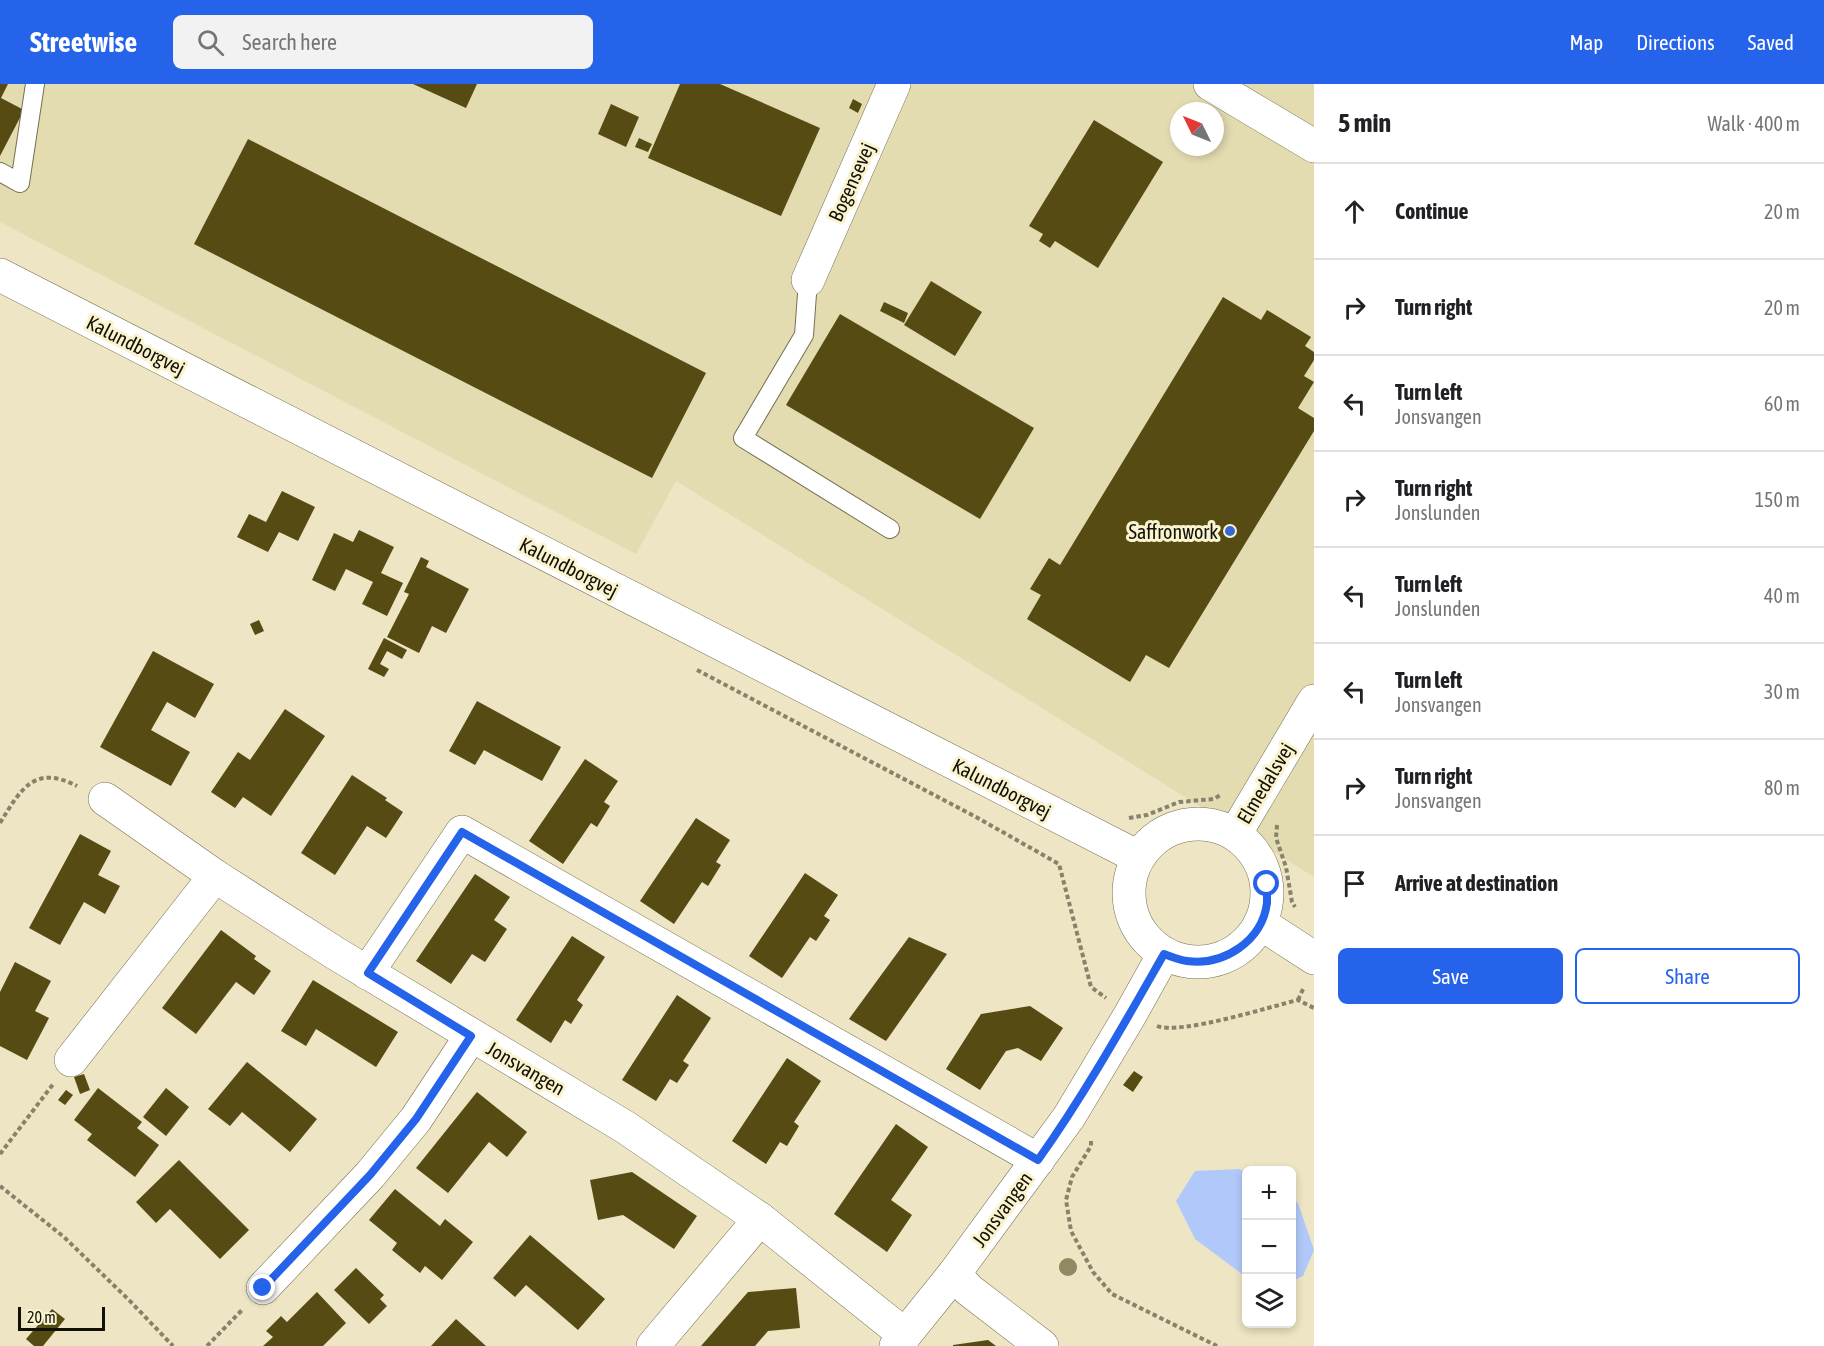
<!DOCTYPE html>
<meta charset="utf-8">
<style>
:root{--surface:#fff;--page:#f2f2f2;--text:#202124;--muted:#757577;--line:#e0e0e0;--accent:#2563eb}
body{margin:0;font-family:"Asap Condensed",sans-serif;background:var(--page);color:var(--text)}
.controls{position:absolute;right:18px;bottom:18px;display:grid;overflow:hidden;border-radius:9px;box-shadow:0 3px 9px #0003}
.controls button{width:54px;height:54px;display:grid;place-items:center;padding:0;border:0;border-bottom:2px solid var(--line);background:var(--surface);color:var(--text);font:30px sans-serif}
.compass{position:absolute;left:1170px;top:18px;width:54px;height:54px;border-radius:50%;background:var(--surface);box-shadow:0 3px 9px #0003;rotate:313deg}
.scale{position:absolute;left:18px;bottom:15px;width:87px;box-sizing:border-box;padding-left:6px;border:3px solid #131105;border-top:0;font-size:16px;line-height:21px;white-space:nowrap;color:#131105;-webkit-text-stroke:4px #faf3d0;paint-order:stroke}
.stop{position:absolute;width:18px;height:18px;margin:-14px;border:4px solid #2563eb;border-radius:50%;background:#fff}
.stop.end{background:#2563eb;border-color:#fff;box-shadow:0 2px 6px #0008}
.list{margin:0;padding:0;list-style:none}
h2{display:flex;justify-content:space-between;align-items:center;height:78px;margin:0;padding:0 24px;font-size:26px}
h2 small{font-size:20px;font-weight:400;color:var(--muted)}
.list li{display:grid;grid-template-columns:39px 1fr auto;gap:18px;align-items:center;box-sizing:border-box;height:96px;padding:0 24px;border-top:2px solid var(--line)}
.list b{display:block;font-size:22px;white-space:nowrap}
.list p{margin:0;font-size:20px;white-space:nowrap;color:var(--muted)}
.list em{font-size:20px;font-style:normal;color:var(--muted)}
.actions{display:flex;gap:12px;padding:18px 24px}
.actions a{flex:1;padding:14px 0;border:2px solid var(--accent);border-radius:9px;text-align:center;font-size:21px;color:var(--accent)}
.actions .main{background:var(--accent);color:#fff}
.icon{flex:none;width:33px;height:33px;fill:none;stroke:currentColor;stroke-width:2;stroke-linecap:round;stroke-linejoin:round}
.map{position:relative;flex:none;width:1314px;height:1262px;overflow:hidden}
header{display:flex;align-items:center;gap:36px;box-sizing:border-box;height:84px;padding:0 30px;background:var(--accent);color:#fff}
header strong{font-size:28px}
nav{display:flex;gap:33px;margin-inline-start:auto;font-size:21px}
.search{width:420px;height:54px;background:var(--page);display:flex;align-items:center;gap:15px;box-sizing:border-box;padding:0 21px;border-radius:9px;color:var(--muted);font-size:22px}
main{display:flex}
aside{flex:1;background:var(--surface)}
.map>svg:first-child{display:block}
.built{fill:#e4dcb1;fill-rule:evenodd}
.water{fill:#b1c9fa}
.building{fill:#564b13}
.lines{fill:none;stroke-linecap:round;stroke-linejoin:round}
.service-casing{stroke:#766f50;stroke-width:20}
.minor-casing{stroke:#766f50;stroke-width:34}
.tertiary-casing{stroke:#766f50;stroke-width:34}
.path{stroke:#87826a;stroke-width:4;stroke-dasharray:4.5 3;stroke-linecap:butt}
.service{stroke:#fff;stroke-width:18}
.minor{stroke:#fff;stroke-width:33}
.tertiary{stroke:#fff;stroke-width:33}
.tree{fill:#928962}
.route{stroke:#2563eb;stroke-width:8}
.poi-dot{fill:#3766d6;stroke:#faf3d0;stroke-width:2}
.labels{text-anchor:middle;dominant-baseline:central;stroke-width:6;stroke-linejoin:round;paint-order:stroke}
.street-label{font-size:20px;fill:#131105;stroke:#faf3d0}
.poi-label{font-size:20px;fill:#131105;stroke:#faf3d0;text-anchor:end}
</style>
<header>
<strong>Streetwise</strong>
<div class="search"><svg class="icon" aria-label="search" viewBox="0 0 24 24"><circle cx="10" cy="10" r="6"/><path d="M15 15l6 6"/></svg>Search here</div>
<nav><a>Map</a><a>Directions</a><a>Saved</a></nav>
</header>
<main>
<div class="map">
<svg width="1314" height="1262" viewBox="0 0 1314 1262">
<rect width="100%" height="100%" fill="#ede5c3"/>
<path class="built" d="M0 0H1314V793L676 397 636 470 0 138ZM1179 27H1215V63H1179Z"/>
<g class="water">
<polygon points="1239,1085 1246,1089 1246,1191 1242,1190 1195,1155 1176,1117 1195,1087"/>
<polygon points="1292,1115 1298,1119 1314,1166 1303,1192 1292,1197"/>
</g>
<g class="building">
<polygon points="0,0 8,0 1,14 24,26 0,72"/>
<polygon points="413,0 477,0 466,24"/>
<polygon points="680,0 720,0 820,44 781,132 648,74"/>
<polygon points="853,15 862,20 858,29 849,24"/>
<polygon points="611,20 639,33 626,63 598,50"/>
<polygon points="1094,36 1163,78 1098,184 1055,157 1050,164 1039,157 1043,150 1029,142"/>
<polygon points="639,54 652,60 648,68 635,63"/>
<polygon points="248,55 706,289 652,394 194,160"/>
<polygon points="931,197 982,228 955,272 904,241"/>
<polygon points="1223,213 1261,236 1267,226 1311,253 1305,262 1314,268 1314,276 1304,292 1314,298 1298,324 1314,334 1314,347 1169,584 1146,571 1130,598 1027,535 1041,511 1030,505 1049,474 1060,481"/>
<polygon points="884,218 908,229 904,239 880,227"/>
<polygon points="840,230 1034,344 980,435 786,321"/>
<polygon points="282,407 315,423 298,457 279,448 268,468 237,453 249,430 266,438"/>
<polygon points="359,446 394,463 381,489 403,499 387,532 362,520 373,498 346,485 335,507 312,496 334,449 353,458"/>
<polygon points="421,473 429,477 426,483 469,505 446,549 432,542 419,569 387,553 409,510 404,508"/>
<polygon points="259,536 264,547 255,551 250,540"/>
<polygon points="384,554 407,566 402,575 387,567 380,580 389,585 384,593 368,585"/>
<polygon points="153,567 214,600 195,634 167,618 151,646 190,668 171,702 100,663"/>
<polygon points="477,617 561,663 542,697 484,666 475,681 449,667"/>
<polygon points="285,625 325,652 271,732 243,713 235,724 211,708 238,668 250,676"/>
<polygon points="585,675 618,697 604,718 610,722 597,743 591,739 563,780 529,757"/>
<polygon points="352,691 387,714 385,716 403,728 386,754 367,742 335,791 301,769"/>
<polygon points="696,734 730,756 716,778 721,781 708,802 702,798 674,840 640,817"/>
<polygon points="80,750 111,767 98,791 120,802 105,830 84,818 60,861 29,844"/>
<polygon points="805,789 838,811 824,832 830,836 816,857 810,853 782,894 749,872"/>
<polygon points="475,790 510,813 494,836 507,845 485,878 472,870 451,900 416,877"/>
<polygon points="221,846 256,872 254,875 271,887 254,911 236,898 196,950 162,924"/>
<polygon points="572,852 605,873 577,916 583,921 571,940 565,936 551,959 516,936"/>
<polygon points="909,853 947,870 886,957 849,935"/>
<polygon points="15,878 51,897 35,927 49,934 27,976 0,962 0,908"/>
<polygon points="313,896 398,948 376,983 316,945 306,962 281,947"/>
<polygon points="677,911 711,934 683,977 689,981 677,999 670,995 656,1017 622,996"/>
<polygon points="1030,922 1063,944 1041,977 1018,964 1006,967 980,1006 946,985 981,930"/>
<polygon points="787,974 821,997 794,1038 799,1042 787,1062 780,1058 766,1080 732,1057"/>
<polygon points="247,978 317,1035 290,1068 242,1028 230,1042 208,1025"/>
<polygon points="1134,987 1143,993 1133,1008 1123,1001"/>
<polygon points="84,990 90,1006 80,1010 74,993"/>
<polygon points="98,1004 142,1038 137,1044 159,1061 135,1093 87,1056 92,1050 74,1036"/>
<polygon points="166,1004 189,1023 166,1052 143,1033"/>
<polygon points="66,1006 73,1011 65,1021 58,1016"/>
<polygon points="477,1008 527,1048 507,1073 489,1058 448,1109 416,1084"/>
<polygon points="896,1040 928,1063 891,1116 912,1131 887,1168 834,1130"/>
<polygon points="179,1076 249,1146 220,1175 170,1125 156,1139 136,1118"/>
<polygon points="632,1088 697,1132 674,1165 623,1131 598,1136 590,1096"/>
<polygon points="395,1105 440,1142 445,1135 473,1158 442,1196 425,1182 420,1189 392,1166 397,1159 369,1136"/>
<polygon points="530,1151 605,1215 578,1246 526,1201 515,1213 493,1194"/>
<polygon points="356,1184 384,1211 380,1215 387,1222 369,1240 334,1206"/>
<polygon points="796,1204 800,1244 768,1247 755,1262 701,1262 748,1208"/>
<polygon points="317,1208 346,1239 323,1262 263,1262 273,1253 266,1247 281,1232 287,1238"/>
<polygon points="52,1225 65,1235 43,1262 34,1262 26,1255"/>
<polygon points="456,1235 486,1262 431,1262"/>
<polygon points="988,1256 996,1262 953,1262 953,1261"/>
</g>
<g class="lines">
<g class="service-casing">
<g id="service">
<polyline points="0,88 20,99 35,0"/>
<polyline points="808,196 804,251 743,354 890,445"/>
</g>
</g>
<g class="minor-casing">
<g id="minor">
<polyline points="1210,0 1314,62"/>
<polyline points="808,196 894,0"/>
<polyline points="105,715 215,792"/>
<polyline points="1235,750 1314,617"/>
<polyline points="367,889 462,748 1038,1076"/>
<polyline points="71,976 215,792 335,869 625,1043 760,1135 905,1251"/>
<polyline points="954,1190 969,1206 1042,1262"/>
<polyline points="263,1204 370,1091 416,1035 471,952"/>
<polyline points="653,1262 760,1135"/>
<polyline points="896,1262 954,1190 1069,1033 1130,931 1164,870"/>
</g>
</g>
<g class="tertiary-casing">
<g id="tertiary">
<polyline points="0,191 1138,773"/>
<circle cx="1198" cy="809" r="69"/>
<polyline points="1260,839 1314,874"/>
</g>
</g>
<g class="path">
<polyline points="697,586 976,733 1059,780 1091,903 1106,914"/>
<polyline points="1129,734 1147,731 1179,718 1214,715 1222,710"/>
<path d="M0 739C21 705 34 680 77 702"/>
<polyline points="1277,741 1276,754 1286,783 1292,818 1295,823"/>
<polyline points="1298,916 1304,903"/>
<path d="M1157 942C1181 951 1269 923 1298 916L1314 924"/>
<polyline points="1091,1057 1091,1062 1072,1093 1066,1116 1071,1147 1093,1188 1112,1210 1217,1262"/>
<polyline points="0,1070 54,999"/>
<polyline points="0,1102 64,1153 129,1216 173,1262"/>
<polyline points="207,1262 242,1226"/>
</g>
<use href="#service" class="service"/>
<use href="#minor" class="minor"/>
<use href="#tertiary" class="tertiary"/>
</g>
<circle class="tree" cx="1068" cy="1183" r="9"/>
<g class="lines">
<path class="route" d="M263 1204 370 1091 416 1035 471 952 368 889 462 748 1038 1076C1085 1010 1124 940 1164 870 1172 873 1179 876 1187 877 1224 882 1262 857 1267 819 1267 813 1267 806 1267 800"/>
</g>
<circle class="poi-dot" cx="1230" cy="447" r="6"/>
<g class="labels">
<g class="street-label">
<text transform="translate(851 98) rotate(-66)">Bogensevej</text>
<text transform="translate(136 261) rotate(27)">Kalundborgvej</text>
<text transform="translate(569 483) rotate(27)">Kalundborgvej</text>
<text transform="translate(1265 699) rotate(-59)">Elmedalsvej</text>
<text transform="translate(1002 704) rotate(27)">Kalundborgvej</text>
<text transform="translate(526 984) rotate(30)">Jonsvangen</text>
<text transform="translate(1002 1125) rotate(-54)">Jonsvangen</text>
</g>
<g class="poi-label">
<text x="1218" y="447">Saffronwork</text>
</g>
</g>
</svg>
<div class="controls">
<button>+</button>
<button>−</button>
<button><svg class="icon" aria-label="layers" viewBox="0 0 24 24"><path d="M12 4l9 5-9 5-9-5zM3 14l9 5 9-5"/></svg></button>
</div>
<svg class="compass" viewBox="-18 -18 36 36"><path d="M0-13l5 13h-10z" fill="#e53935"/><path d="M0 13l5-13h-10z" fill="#757577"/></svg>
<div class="scale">20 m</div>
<div class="stop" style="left:1267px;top:800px"></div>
<div class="stop end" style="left:263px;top:1204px"></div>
</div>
<aside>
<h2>5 min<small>Walk · 400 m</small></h2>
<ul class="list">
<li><svg class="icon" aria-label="ahead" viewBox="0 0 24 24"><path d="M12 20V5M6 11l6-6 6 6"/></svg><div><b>Continue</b></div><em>20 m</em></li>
<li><svg class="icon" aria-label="right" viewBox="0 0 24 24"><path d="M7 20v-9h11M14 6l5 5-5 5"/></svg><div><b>Turn right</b></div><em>20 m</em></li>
<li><svg class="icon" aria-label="left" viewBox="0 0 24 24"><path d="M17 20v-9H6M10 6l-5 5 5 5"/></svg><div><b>Turn left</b><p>Jonsvangen</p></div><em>60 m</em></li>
<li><svg class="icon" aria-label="right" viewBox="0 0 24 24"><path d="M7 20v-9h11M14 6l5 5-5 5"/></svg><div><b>Turn right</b><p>Jonslunden</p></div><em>150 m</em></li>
<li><svg class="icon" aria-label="left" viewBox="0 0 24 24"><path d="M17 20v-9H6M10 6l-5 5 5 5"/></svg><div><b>Turn left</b><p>Jonslunden</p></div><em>40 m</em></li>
<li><svg class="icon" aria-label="left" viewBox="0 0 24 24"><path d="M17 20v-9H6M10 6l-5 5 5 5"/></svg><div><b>Turn left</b><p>Jonsvangen</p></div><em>30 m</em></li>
<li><svg class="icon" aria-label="right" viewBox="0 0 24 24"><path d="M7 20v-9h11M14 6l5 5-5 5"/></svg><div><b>Turn right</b><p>Jonsvangen</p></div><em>80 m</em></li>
<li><svg class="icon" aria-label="arrive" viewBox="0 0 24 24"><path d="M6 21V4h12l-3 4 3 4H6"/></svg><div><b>Arrive at destination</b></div></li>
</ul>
<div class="actions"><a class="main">Save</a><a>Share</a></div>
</aside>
</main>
